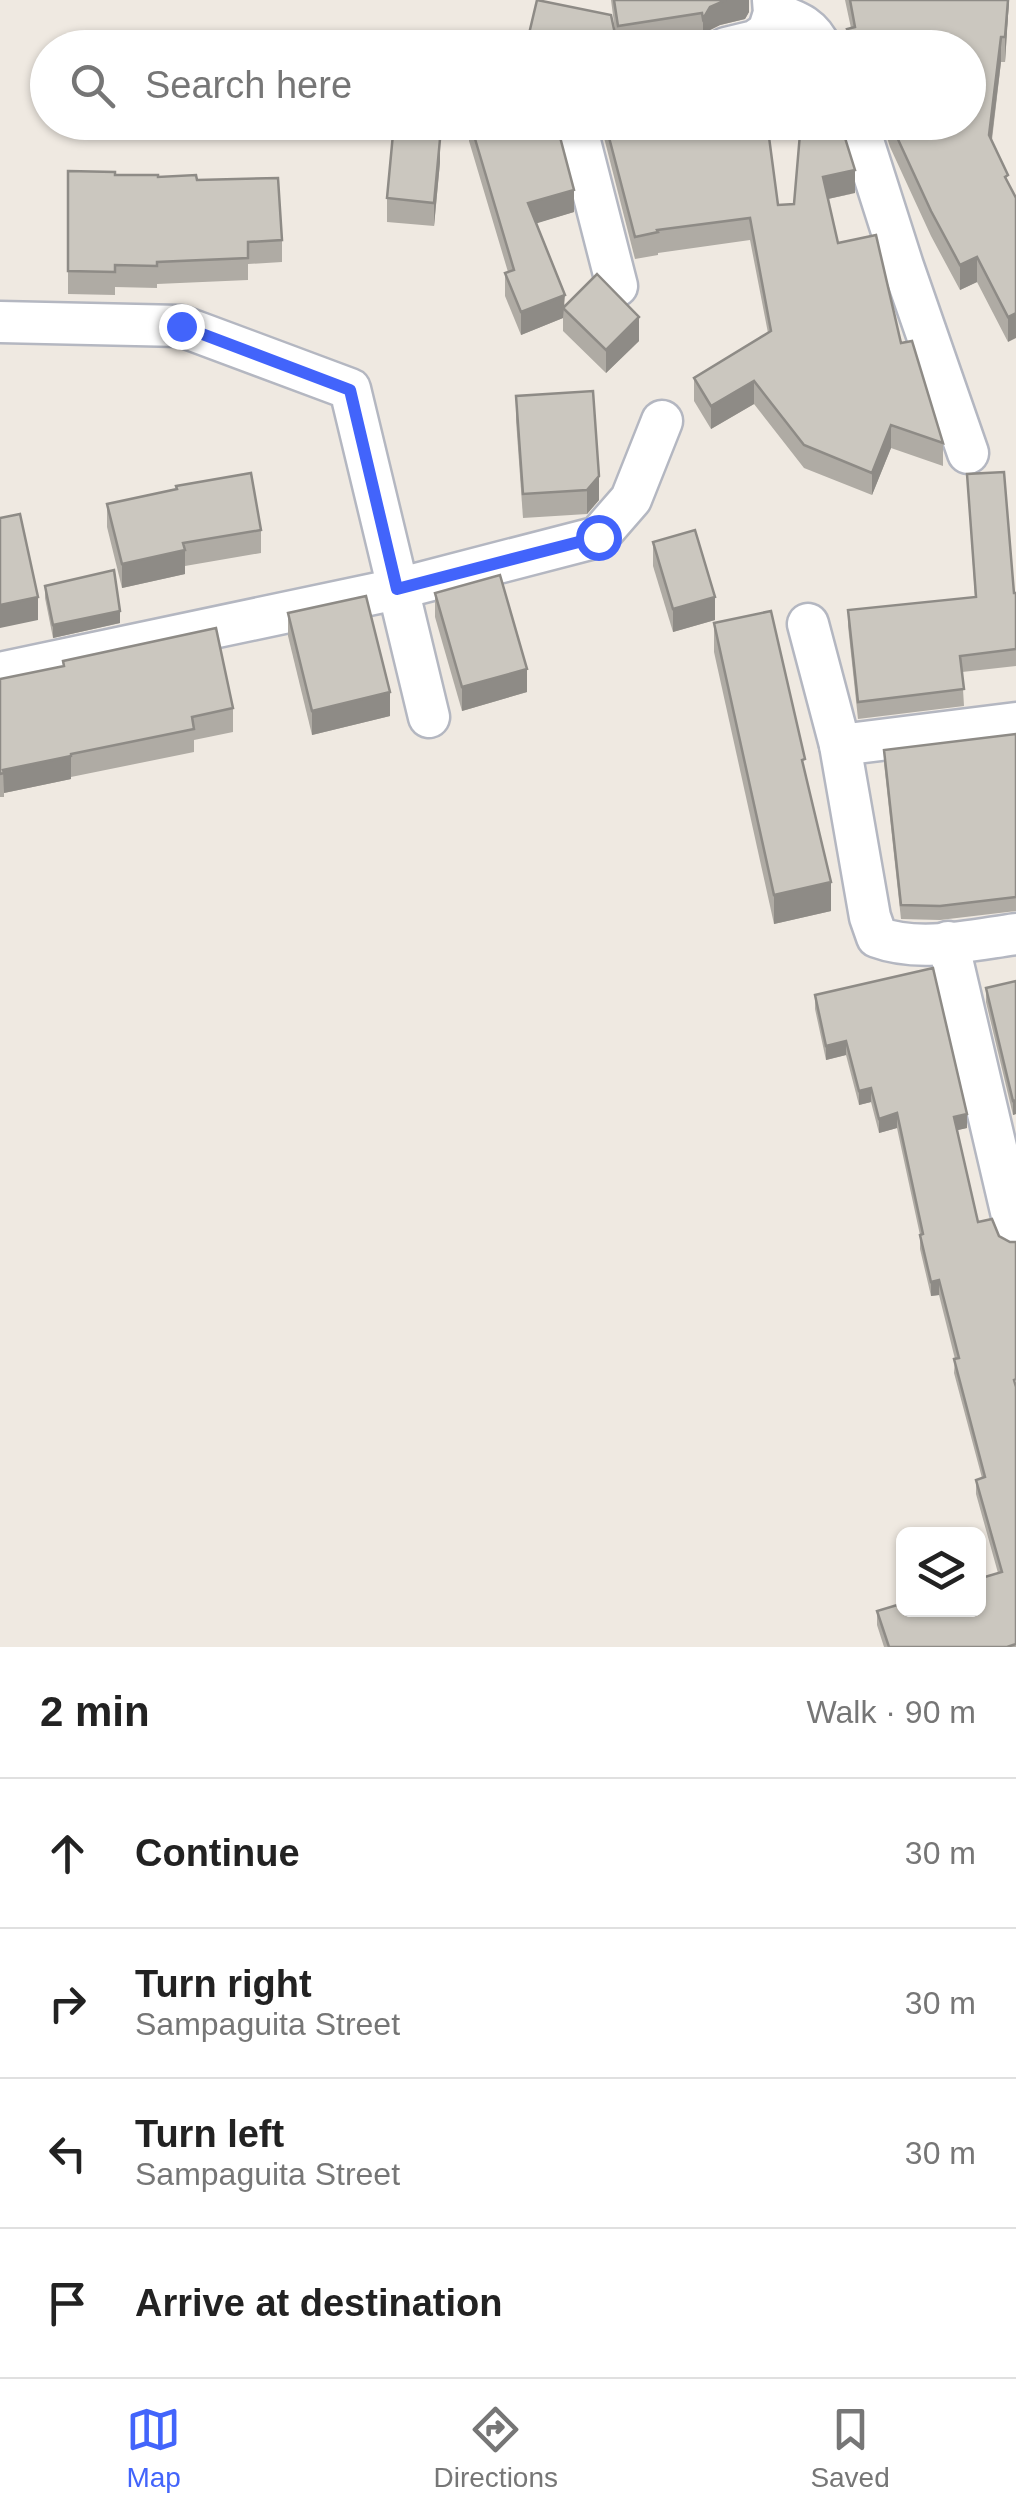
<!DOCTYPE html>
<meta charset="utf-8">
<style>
:root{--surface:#fff;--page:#f2f2f2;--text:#222;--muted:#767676;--line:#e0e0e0;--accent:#4264fb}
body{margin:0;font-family:Helvetica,sans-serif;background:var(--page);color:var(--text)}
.controls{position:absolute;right:30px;bottom:30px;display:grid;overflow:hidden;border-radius:15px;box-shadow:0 2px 8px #0004}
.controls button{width:90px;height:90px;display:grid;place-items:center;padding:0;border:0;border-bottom:2px solid var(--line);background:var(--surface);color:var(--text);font:50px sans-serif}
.stop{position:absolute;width:30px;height:30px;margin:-22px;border:8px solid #4264fb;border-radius:50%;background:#fff}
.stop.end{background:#4264fb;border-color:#fff;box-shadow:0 2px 10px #0008}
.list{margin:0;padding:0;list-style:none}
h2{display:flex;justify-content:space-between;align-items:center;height:130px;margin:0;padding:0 40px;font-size:42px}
h2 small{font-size:32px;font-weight:400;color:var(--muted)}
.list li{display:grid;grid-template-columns:65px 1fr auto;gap:30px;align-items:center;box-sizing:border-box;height:150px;padding:0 40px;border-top:2px solid var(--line)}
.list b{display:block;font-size:38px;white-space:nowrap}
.list p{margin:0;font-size:32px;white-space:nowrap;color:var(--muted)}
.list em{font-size:32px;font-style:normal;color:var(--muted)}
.icon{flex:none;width:55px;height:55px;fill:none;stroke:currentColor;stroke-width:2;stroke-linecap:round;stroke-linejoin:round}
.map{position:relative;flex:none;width:1016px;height:1647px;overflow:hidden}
.search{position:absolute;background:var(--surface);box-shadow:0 2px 8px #0004;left:30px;right:30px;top:30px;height:110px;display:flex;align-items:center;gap:25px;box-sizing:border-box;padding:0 35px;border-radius:55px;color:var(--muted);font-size:38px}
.sheet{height:730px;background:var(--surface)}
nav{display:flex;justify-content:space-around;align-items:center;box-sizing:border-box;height:140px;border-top:2px solid var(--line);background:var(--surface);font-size:28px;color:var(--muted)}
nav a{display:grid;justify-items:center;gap:5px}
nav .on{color:var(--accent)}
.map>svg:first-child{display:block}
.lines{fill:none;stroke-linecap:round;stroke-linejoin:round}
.minor-casing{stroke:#b4b7c1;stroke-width:45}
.minor{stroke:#fff;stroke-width:40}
.wall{fill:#afaba4}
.shaded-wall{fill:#8e8b86}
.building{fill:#cbc7bf;stroke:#8e8b86;stroke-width:2.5}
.route{stroke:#4264fb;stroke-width:12}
</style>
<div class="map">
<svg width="1016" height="1647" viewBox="0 0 1016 1647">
<rect width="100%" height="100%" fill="#efe9e1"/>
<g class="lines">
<g class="minor-casing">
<g id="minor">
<path d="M774 13C795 21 811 25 821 48"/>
<polyline points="726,48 755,41 768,32 774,13 773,0"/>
<polyline points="575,122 617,286"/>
<polyline points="857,122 903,266 968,453"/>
<polyline points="488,128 501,122"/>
<polyline points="0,322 181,326 350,389 429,717"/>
<path d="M808 624 840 745 870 917 877 937C920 953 972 940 1016 934"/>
<polyline points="0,673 397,589 598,537 631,499 662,421"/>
<polyline points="840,745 1016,723"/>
<polyline points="948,942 1016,1233"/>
</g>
</g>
<use href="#minor" class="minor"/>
</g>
<g class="wall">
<polygon points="611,0 749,0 749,12 745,19 720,25 710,30 703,42 702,37 630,48 494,48 617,46"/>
<polygon points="845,0 1009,0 1005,62 1001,62 992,140 1008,182 1016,198 1008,342 977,282 960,290 931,236 890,147 882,122 968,122 968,48 847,48 847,29 851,28"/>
<polygon points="469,122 473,122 475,125 487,129 574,212 536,223 565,306 639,341 606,373 563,331 563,318 521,335 505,296 505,273 508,272 469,141"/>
<polygon points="600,122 767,122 778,205 794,204 855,193 828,199 838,243 901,343 943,443 943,466 891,448 872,495 804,468 754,404 711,429 694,401 694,378 768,333 750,240 658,253 658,255 635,259"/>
<polygon points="440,162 434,226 387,222 387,198"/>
<polygon points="68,171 197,180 282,240 282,262 248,264 248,280 157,284 157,288 115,287 115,295 68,294"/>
<polygon points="516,396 599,500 587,514 523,518 516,420"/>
<polygon points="967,474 1014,593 1016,593 1016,666 962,672 964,706 858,719 848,626 848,610 975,597"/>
<polygon points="107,504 261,530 261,553 185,566 185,574 122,588 107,527"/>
<polygon points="653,542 715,620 673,632 653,566"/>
<polygon points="45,586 120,623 53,638 45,598"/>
<polygon points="435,593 527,692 462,711 435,617"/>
<polygon points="288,613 390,716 312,735 288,636"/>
<polygon points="714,623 831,911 774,924 714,652"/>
<polygon points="63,661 233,708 233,732 194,740 194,752 71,777 71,779 4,793 4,797 0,797 0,679 63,666"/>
<polygon points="1016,734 1016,911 940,920 901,919 884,763 884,750"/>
<polygon points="1016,981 1016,1114 1013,1115 986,1002 986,988"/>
<polygon points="815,995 967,1128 957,1130 1016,1647 884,1647 877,1625 877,1611 998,1573 976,1494 976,1480 982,1478 954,1373 955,1359 939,1295 931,1296 920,1249 920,1235 897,1128 879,1133 871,1102 859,1105 846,1055 826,1060 815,1009"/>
</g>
<g class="shaded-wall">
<polygon points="726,0 749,0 749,12 745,19 720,25 710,30 703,42 703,19 710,7"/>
<polygon points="1008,0 1009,0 1005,62 1005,37"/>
<polygon points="1001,37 1001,62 989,160 989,135"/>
<polygon points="440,139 440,162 434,226 434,203"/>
<polygon points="855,170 855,193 823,200 823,177"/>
<polygon points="574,190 574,212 528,226 528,203"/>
<polygon points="977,257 977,282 960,290 960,265"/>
<polygon points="565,295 563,318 521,335 521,312"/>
<polygon points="1016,313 1016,338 1008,342 1008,317"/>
<polygon points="639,317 639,341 606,373 606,350"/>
<polygon points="754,381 754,404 711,429 711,406"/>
<polygon points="891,425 891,448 872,495 872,473"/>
<polygon points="599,476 599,500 587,514 587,490"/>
<polygon points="185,550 185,574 122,588 122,564"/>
<polygon points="38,597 38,620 0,628 0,605"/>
<polygon points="715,597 715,620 673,632 673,609"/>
<polygon points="120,611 120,623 53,638 53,625"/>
<polygon points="527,669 527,692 462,711 462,687"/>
<polygon points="390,692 390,716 312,735 312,711"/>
<polygon points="71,756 71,779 4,793 3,770"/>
<polygon points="831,882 831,911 774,924 774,895"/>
<polygon points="846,1041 846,1055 826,1060 826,1046"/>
<polygon points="871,1088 871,1102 859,1105 859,1091"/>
<polygon points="1016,1100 1016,1114 1013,1115 1013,1101"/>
<polygon points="897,1113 897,1128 879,1133 879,1119"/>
<polygon points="967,1114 967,1128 954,1131 954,1117"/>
<polygon points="939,1280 939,1295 931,1296 931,1282"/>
</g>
<g class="building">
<polygon points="537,0 611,15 618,48 494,48 528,38"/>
<polygon points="614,0 726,0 710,7 703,19 702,13 618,26"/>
<polygon points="850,0 1008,0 1005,37 1001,37 989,135 1008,175 1005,177 1016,198 1016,313 1008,317 977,257 960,265 931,211 890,122 968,122 968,48 855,48 847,29 855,27"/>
<polygon points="841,39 842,48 827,48 833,46"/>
<polygon points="756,42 757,48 735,48"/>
<polygon points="470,122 487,129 506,122 556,122 574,190 528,203 565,295 521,312 505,273 514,270"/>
<polygon points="605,122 767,122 778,205 794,204 801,122 840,122 855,170 823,177 838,243 876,235 901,343 912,341 943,443 891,425 872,473 804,445 754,381 711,406 694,378 771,331 750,218 657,230 658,232 635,237"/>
<polygon points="393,134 440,139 434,203 387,198"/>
<polygon points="68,171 115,172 115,175 158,175 158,177 196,175 197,180 278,178 282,240 248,242 248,258 157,262 157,266 115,265 115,272 68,271"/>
<polygon points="597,274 639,317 606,350 563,308"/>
<polygon points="593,391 599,476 587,490 523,494 516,396"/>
<polygon points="1004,472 1014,593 1016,593 1016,649 960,656 964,689 858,702 848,610 976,597 967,474"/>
<polygon points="251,473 261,530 183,543 185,550 122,564 107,504 177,489 176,486"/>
<polygon points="20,514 38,597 0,605 0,518"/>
<polygon points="695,530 715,597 673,609 653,542"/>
<polygon points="114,570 120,611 53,625 45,586"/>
<polygon points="500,575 527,669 462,687 435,593"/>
<polygon points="366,596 390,692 312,711 288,613"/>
<polygon points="771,611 805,759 802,760 831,882 774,895 714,623"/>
<polygon points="216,628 233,708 192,717 194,729 71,754 71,756 3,770 4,773 0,774 0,679 64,666 63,661"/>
<polygon points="1016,734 1016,897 940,906 901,905 884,750"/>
<polygon points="933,968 967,1114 954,1117 978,1222 992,1219 999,1236 1010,1242 1016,1242 1016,1379 1014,1380 1016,1387 1016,1644 1007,1647 889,1647 877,1611 904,1603 904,1610 978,1610 978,1579 1002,1572 976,1480 985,1477 954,1359 959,1358 939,1280 931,1282 920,1235 923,1234 897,1113 879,1119 871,1088 859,1091 846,1041 826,1046 815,995"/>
<polygon points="1016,981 1016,1100 1013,1101 986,988"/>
</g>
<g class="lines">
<polyline class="route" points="181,326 350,390 397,589 598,537"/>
</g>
</svg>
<div class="controls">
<button><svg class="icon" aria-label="layers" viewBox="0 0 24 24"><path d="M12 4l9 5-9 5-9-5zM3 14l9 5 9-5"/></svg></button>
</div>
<div class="stop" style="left:598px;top:537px"></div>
<div class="stop end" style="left:181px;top:326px"></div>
<div class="search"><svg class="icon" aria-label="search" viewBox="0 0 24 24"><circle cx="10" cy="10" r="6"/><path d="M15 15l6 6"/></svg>Search here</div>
</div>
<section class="sheet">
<h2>2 min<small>Walk · 90 m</small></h2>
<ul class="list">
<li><svg class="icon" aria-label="ahead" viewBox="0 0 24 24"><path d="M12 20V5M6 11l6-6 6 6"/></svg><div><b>Continue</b></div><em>30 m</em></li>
<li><svg class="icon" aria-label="right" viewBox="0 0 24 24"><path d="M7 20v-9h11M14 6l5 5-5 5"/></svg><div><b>Turn right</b><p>Sampaguita Street</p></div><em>30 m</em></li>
<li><svg class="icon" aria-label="left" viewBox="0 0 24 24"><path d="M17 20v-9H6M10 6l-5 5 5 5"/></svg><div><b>Turn left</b><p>Sampaguita Street</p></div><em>30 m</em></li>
<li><svg class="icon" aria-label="arrive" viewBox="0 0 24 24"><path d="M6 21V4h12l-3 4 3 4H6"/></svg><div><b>Arrive at destination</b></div></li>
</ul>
</section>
<nav>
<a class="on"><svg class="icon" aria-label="map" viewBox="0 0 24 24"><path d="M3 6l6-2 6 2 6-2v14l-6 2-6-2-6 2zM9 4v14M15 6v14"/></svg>Map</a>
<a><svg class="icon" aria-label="directions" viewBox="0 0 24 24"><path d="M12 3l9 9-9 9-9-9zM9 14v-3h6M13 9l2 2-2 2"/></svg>Directions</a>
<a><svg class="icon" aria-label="saved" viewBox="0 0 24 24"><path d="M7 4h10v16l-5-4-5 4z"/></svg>Saved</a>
</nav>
